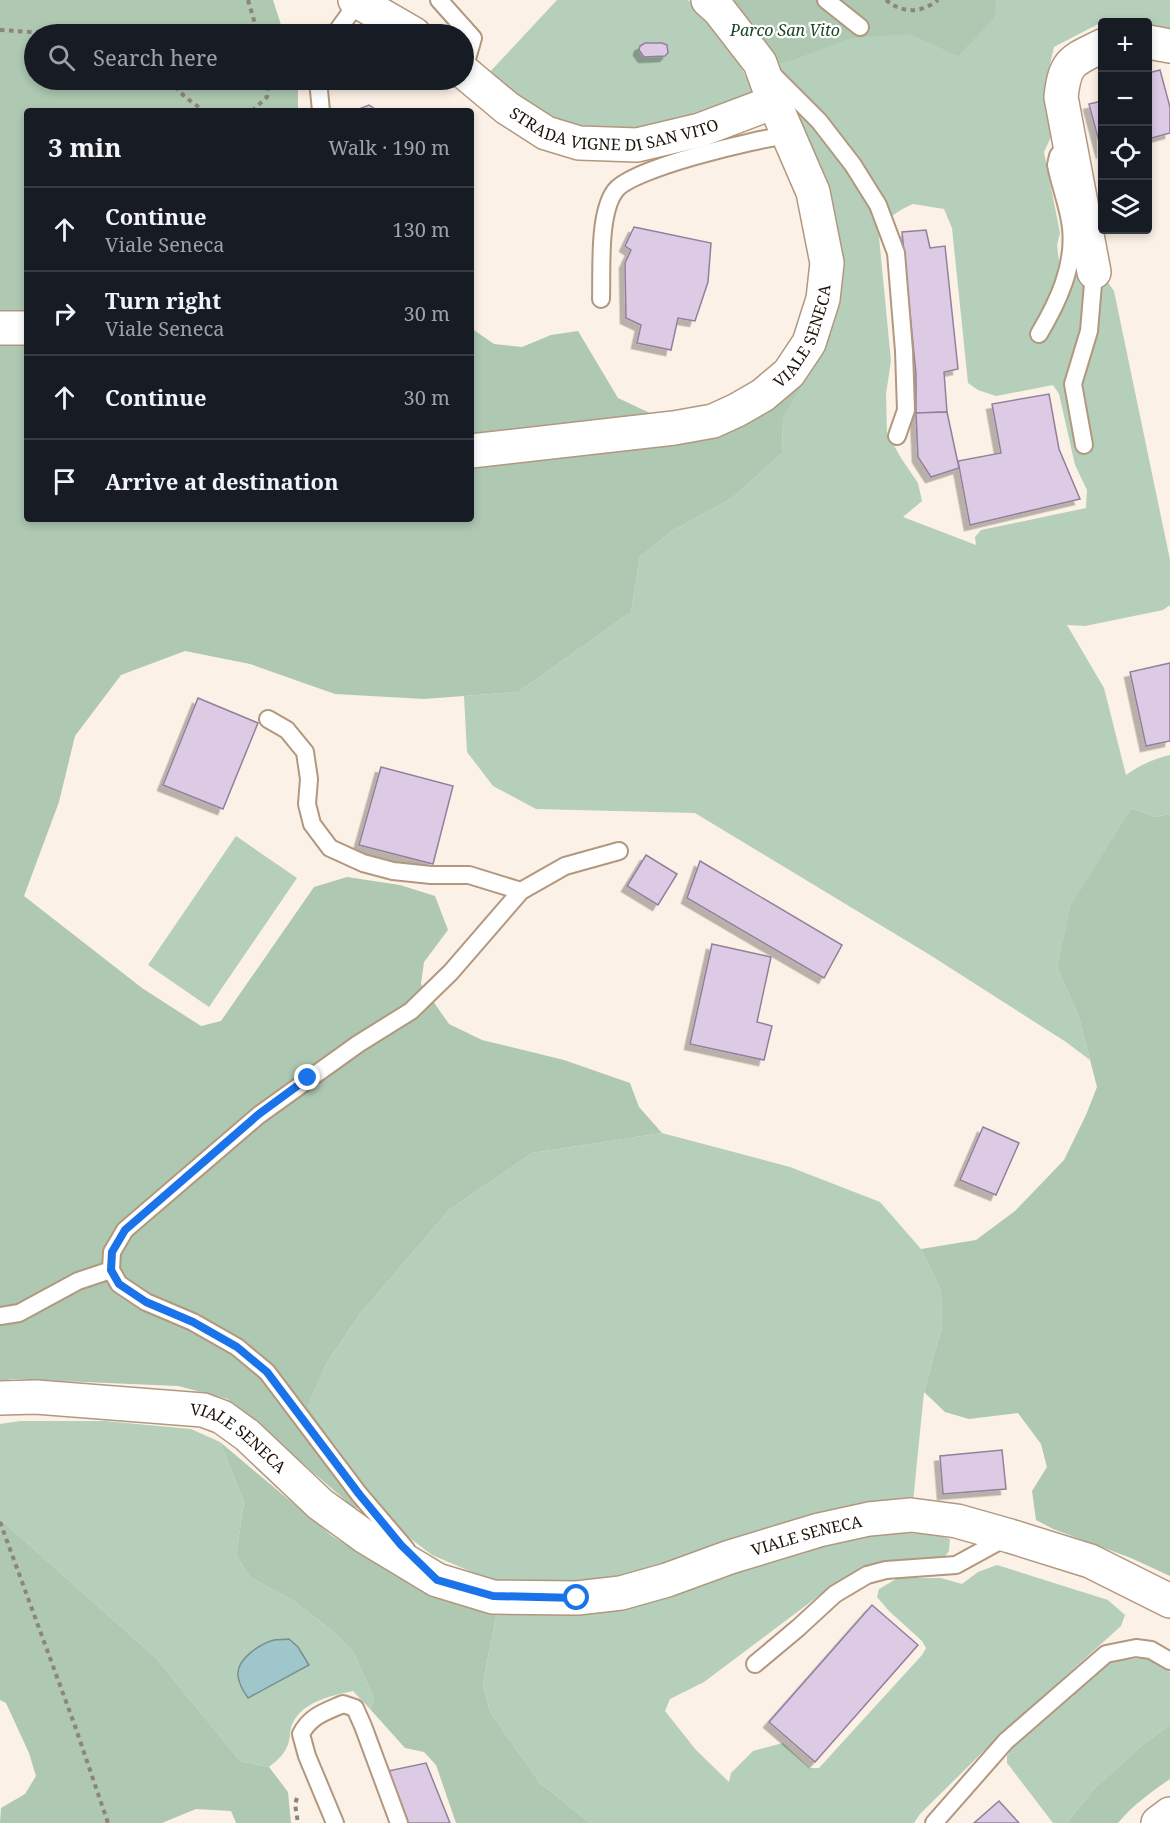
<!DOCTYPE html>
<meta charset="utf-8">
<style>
:root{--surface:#171b24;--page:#20242c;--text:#f1f3f6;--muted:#9ea1a6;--line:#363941}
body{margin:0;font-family:"Noto Serif",serif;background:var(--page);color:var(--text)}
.controls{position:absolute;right:18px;top:18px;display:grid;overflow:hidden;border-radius:6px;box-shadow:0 3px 9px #0003}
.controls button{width:54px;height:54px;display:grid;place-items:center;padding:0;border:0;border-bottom:2px solid var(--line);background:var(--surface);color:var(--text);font:30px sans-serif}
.stop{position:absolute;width:18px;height:18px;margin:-14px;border:4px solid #1a73e8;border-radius:50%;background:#fff}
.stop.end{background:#1a73e8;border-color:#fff;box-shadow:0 2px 6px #0008}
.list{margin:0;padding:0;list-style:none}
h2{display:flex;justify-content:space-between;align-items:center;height:78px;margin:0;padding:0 24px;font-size:26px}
h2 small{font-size:20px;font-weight:400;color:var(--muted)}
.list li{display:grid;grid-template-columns:39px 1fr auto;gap:18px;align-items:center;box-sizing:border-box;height:84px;padding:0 24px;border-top:2px solid var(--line)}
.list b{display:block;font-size:22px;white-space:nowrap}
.list p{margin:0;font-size:20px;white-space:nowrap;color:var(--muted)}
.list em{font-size:20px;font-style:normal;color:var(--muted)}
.icon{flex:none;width:33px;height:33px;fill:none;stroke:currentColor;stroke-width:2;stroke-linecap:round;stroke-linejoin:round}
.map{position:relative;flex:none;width:1170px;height:1823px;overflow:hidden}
.search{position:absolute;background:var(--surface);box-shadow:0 3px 9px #0003;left:24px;top:24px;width:450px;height:66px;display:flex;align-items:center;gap:15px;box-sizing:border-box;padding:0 21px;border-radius:33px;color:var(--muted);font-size:22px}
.panel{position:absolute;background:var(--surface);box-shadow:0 3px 9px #0003;left:24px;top:108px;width:450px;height:414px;border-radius:6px}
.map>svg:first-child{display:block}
.green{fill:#b5cfba;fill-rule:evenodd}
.forest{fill:#aec8b2}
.water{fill:#9fc6ca;stroke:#789090;stroke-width:1.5}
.building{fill:#ddcae5;stroke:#93809c;stroke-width:1.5;filter:url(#shadow)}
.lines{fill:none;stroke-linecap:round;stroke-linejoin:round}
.service-casing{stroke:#b1987e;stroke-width:20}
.minor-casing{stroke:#b1987e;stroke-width:36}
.path{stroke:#8e847a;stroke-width:4;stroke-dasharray:4.5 4.5;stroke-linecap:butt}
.service{stroke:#fff;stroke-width:16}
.minor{stroke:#fff;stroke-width:33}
.route{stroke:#1a73e8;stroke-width:8}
.labels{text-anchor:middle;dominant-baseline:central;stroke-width:4.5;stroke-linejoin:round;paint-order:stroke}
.park-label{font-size:16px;font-style:italic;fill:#1c4627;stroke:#fff}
.street-label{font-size:16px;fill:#1c1309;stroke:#fff}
</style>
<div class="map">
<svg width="1170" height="1823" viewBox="0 0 1170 1823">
<defs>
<filter id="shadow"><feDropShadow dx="-5.5" dy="5.5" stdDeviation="0" flood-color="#0004"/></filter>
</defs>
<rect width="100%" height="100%" fill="#fcf1e6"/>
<g class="green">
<polygon points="557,0 688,0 714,22 727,41 754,92 724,105 647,127 602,130 567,125 540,117 488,74"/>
<path d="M731 0H1170V31L1148 26V22H1102L1054 47 1047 76 1056 117 1051 137 1044 152 1060 233 1057 245 1059 261 1079 277 1107 281 1114 291 1170 560V605L1163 610 1085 626 1067 625 1104 688 1126 775C1140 765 1153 759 1170 755V814L1155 817 1131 808 1070 908 1057 967 1079 1017 1090 1060 1066 1042 930 955 695 813 536 809 493 786 467 752 464 696 518 692 631 612 640 557 670 532 732 498 782 453 783 419 815 358 841 263 838 231 828 193 763 51 739 9ZM913 204 944 209 952 228 968 383 978 390 996 396 1053 385 1059 394 1075 465 1087 490 1086 508 981 530 975 537 976 545 903 517 922 501 918 483 901 458 887 433 886 394 891 361 879 237C884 219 897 211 913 204Z"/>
<polygon points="236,836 297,878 209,1007 148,965"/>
<polygon points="662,1133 790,1167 880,1202 921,1249 941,1291 942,1327 924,1392 913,1502 648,1571 585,1585 533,1586 486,1578 432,1555 403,1533 366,1489 308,1406 326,1364 360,1314 449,1210 532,1153"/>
<path d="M20 1421H105L191 1429 220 1442 244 1502 236 1555 250 1577 294 1601 335 1633 354 1653 374 1699 370 1709 353 1691C330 1696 300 1702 291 1727 290 1732 290 1737 289 1741 286 1753 278 1760 269 1767L240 1761 156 1658 0 1519V1424Z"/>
<path d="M880 1533C904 1533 928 1532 950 1539L949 1551 944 1558 884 1562 860 1571 833 1585 704 1682 670 1699 665 1711 696 1750 729 1782 731 1773 753 1751 783 1743 810 1768H819L922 1655 926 1648 922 1641 889 1611 877 1597 879 1589 898 1578H941L962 1584 978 1572 997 1565 1108 1600 1125 1615 1121 1626 1001 1734 920 1814 914 1823H590L540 1783 490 1712 483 1683 497 1612 554 1614 614 1610 838 1539Z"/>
<polygon points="1149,1657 1170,1672 1170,1725 1145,1743 1094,1789 1067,1823 1053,1823 1007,1763 1007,1756 1017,1741 1109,1662"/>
</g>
<g class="forest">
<polygon points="0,0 273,0 284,34 34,34 34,80 298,80 298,107 297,111 27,111 27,519 471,519 471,328 494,344 522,347 551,335 578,331 618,398 652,414 684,415 735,398 781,361 805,379 783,419 782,453 732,498 670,532 640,557 631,612 518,692 424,699 335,694 250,664 185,651 121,675 75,736 59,802 24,896 142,988 201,1026 221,1021 314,887 347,877 400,885 435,896 448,930 424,962 421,984 449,1024 482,1040 564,1060 630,1083 639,1107 662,1133 532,1153 449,1210 360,1314 326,1364 308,1406 366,1489 375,1506 366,1512 352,1506 228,1399 178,1386 13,1379 0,1381"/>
<polygon points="731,0 996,0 994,18 958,56 910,34 851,38 790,61 771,65 739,9"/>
<polygon points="1131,808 1155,817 1170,814 1170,1576 1131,1558 1053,1529 1036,1520 1032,1491 1047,1467 1041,1444 1018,1413 969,1419 945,1412 924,1392 942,1327 941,1291 921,1249 976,1240 1015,1211 1064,1160 1086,1115 1097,1087 1079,1017 1057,967 1070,907"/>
<polygon points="220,1442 332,1536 387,1570 435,1596 497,1612 483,1683 490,1712 540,1783 590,1823 456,1823 436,1765 424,1752 405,1748 370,1709 374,1699 354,1653 335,1633 294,1601 250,1577 236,1555 244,1502"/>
<polygon points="0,1519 156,1658 240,1761 269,1767 288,1792 291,1823 236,1823 231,1811 196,1809 162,1823 0,1823 1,1808 25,1794 36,1776 29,1753 6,1703 0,1700"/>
<path d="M1170 1725V1779C1151 1792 1133 1805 1118 1823H1067L1094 1789 1145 1743Z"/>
</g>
<path class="water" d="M289 1639 298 1647 309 1665 248 1698C243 1691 239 1684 238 1676 236 1659 260 1644 274 1640 279 1639 284 1640 289 1639Z"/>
<g class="building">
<polygon points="645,43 662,43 667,45 668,53 665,56 644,57 639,50 640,46"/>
<polygon points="1160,70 1170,107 1170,133 1148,139 1148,73"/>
<polygon points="1102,101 1102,153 1089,104"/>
<polygon points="369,105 378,111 354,111"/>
<polygon points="634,227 711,243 708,282 695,321 678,318 671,350 637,343 641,325 626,318 625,263 631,250 625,246"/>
<polygon points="926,230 930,248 945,246 958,369 944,372 947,412 916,413 916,374 902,232"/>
<polygon points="1049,394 1059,449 1080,499 970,525 958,461 1001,453 992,404"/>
<polygon points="947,412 959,468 931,477 918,457 916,413"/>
<polygon points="1170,663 1170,741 1146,746 1130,672"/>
<polygon points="198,698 258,723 223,809 163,785"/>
<polygon points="381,767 453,786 433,864 359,845"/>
<polygon points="646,855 677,874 658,905 627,886"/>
<polygon points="700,861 842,945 824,978 687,898"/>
<polygon points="712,944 771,957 757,1022 772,1026 764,1060 690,1044"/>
<polygon points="983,1127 1019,1143 996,1195 960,1180"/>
<polygon points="1002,1450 1006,1489 943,1494 940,1456"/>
<polygon points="872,1605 918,1645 815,1762 769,1722"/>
<polygon points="426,1763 450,1823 408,1823 388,1771"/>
<polygon points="999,1801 1019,1823 974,1823"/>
</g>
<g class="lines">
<g class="service-casing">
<g id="service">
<polyline points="439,0 473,38 464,69"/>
<polyline points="826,0 860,27"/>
<polyline points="335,34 358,2"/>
<polyline points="772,74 819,121 853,165 878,205 896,253 904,351 906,410 897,436"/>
<polyline points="318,80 321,111"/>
<path d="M601 299C602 270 598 214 615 191 631 168 757 139 788 135"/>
<path d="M1039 334C1058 302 1075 266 1071 228 1069 207 1060 186 1056 165L1058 156 1066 145"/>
<polyline points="1084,445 1073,384 1089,331 1094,272"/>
<polyline points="268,719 287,730 305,752 309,779 307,804 312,824 330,848 363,863 393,871 431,875 469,875 521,891"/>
<polyline points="0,1316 19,1313 78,1281 111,1270"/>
<polyline points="406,1549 359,1494 267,1372 237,1347 193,1322 146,1302 119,1284 111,1270 112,1252 125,1230 259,1115 358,1044 411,1011 451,972 521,891 565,866 619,851"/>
<polyline points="755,1664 798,1628 835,1594 867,1575 886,1570 956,1565 1007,1537"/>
<path d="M335 1823 307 1756 301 1734C310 1716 325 1712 343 1704L355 1708 363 1726 399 1823"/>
<polyline points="934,1823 1006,1741 1106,1654 1136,1648 1151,1650 1170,1661"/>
</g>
</g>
<g class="minor-casing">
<g id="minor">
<polyline points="355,0 414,34"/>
<polyline points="1148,42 1170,46"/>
<path id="s1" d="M464 72 507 108 546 133 579 143 637 145 700 130 774 102"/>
<path d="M1094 272 1061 97C1065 61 1072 61 1102 46"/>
<polyline points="0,328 27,328"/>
<path id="s2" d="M471 451 674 428 713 421 737 410 763 395 789 373 809 343 823 299 827 263 813 192 774 102 760 63 719 10 708 0"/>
<path id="s3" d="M0 1398 36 1397 203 1410 222 1417 247 1435 320 1504 364 1536 437 1580 493 1597 577 1598 621 1593 667 1580 730 1557 819 1530 869 1519 911 1515 957 1521 1010 1536 1090 1561 1170 1601"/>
<polyline points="1158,1823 1170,1814"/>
</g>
</g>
<g class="path">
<polyline points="248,0 258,34"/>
<path d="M886 0C903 14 921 13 938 0"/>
<polyline points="0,30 62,34"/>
<polyline points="169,80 185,97 204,111"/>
<polyline points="252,111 267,97 269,80"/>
<polyline points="0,1522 75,1726 108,1823"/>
<polyline points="297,1798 295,1804 298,1823"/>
</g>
<use href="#service" class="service"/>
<use href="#minor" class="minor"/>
</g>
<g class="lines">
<polyline class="route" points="308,1078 259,1114 125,1230 112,1252 111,1270 119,1284 146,1302 193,1322 237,1347 267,1372 359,1494 401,1545 437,1580 493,1596 577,1598"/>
</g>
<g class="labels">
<g class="park-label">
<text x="785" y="30">Parco San Vito</text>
</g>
<g class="street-label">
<text stroke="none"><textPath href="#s1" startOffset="170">STRADA VIGNE DI SAN VITO</textPath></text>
<text stroke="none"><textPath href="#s2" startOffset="374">VIALE SENECA</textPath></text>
<text stroke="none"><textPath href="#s3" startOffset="248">VIALE SENECA</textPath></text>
<text stroke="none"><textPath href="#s3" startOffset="876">VIALE SENECA</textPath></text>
</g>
</g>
</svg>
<div class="controls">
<button>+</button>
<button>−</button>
<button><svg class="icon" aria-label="locate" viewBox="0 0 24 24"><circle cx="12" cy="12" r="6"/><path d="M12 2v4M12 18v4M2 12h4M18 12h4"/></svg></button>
<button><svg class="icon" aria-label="layers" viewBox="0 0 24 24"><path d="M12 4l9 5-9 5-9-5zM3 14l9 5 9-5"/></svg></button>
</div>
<div class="stop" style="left:577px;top:1598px"></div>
<div class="stop end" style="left:308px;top:1078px"></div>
<div class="search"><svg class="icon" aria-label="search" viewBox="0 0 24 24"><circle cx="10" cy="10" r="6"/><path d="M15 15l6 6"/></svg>Search here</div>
<section class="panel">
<h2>3 min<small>Walk · 190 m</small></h2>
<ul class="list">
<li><svg class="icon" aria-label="ahead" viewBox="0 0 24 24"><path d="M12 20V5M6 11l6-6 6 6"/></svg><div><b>Continue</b><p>Viale Seneca</p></div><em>130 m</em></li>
<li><svg class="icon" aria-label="right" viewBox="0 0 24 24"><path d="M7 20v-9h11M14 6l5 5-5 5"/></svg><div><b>Turn right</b><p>Viale Seneca</p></div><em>30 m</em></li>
<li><svg class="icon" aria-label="ahead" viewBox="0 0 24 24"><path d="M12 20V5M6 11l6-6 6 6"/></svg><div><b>Continue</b></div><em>30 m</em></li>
<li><svg class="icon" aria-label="arrive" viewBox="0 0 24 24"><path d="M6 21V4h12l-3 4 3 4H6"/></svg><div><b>Arrive at destination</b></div></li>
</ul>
</section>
</div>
